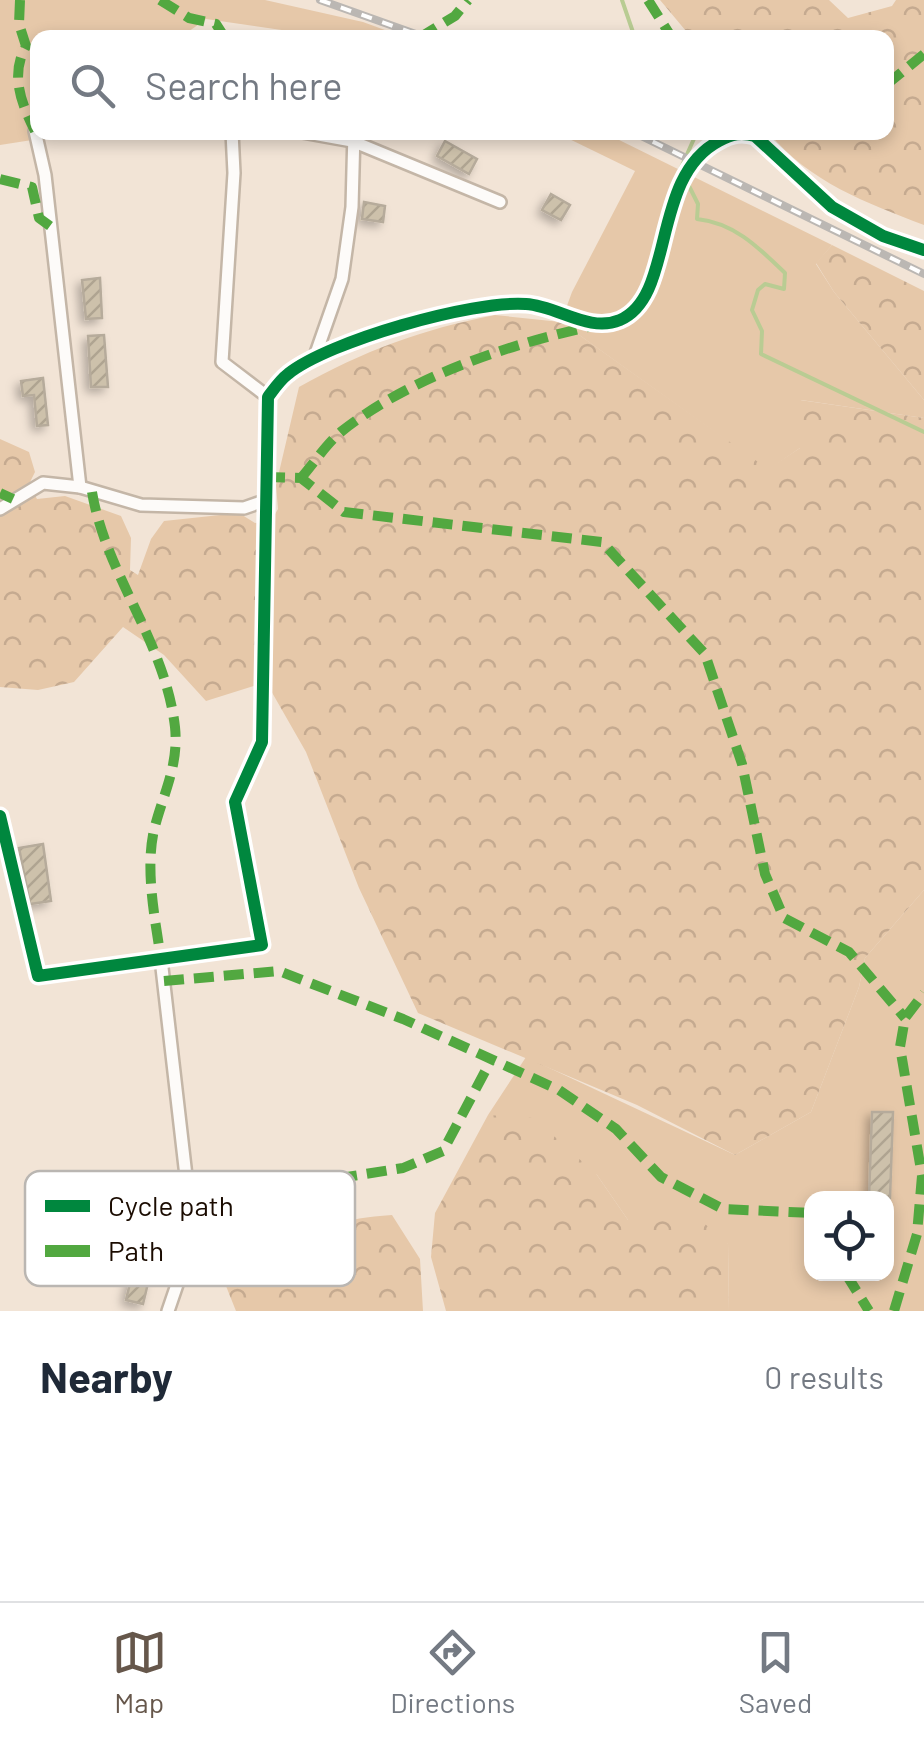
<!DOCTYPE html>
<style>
:root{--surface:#fff;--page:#f2f2f3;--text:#1f2937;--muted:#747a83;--line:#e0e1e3;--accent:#66574b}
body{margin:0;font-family:Barlow,sans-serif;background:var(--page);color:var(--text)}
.controls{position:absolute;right:30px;bottom:30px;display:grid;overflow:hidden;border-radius:20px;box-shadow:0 5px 15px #0003}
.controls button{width:90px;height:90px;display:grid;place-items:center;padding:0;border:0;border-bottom:2px solid var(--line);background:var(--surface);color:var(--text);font:50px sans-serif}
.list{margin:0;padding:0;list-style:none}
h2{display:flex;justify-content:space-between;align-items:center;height:130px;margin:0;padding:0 40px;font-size:42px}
h2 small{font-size:32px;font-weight:400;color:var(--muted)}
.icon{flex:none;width:55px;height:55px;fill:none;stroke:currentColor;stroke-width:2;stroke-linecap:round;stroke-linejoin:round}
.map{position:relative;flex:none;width:924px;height:1311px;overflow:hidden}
.search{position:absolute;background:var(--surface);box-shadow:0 5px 15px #0003;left:30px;right:30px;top:30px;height:110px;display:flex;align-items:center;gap:25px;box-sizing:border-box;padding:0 35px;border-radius:20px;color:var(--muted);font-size:38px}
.sheet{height:290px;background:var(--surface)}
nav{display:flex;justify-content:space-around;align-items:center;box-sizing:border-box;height:140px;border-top:2px solid var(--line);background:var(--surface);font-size:28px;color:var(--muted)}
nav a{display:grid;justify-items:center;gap:5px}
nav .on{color:var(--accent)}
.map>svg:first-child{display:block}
.green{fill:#e6c8a9;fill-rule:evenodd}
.forest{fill:url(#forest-crowns)}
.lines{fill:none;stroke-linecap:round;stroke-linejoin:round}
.stream{stroke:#b9cc93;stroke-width:4}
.building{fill:url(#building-hatch);stroke:#b6ab9b;stroke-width:2.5;filter:url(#shadow)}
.street-casing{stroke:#c4b6a7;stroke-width:16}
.street{stroke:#fdfbf9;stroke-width:11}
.rail-casing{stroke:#bbb7b3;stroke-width:8}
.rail{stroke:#fff;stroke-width:4;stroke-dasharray:11;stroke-linecap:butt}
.quiet{stroke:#52a840;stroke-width:10;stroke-dasharray:20 10;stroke-linecap:butt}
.cycleway-casing{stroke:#fff;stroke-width:19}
.cycleway{stroke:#00873e;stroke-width:12}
.key{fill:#fff;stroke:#bab6b2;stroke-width:2.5}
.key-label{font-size:28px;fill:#1a0b00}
</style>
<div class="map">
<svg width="924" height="1311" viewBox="0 0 924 1311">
<defs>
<pattern id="forest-crowns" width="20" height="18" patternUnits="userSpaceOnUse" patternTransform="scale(2.5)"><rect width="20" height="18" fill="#e6c8a9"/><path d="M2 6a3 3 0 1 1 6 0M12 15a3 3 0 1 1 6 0" fill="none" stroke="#c5aa90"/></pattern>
<pattern id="building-hatch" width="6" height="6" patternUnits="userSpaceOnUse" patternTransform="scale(2.5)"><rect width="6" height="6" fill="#cdc1ab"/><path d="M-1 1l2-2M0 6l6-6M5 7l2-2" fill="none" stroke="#afa491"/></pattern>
<filter id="shadow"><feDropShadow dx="-4.5" dy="4.5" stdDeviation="5" flood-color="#0004"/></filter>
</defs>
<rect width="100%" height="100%" fill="#f2e4d6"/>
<g class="green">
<polygon points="0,0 265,0 363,22 404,37 330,37 206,19 181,37 38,38 38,132 77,133 0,145"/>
<polygon points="557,133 605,133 832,245 816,264 834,292 924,400 924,418 801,400 800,448 768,470 561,322 572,292 635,171"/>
<path d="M924 890V1311H729L728 1244 628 1220 597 1175 488 1115 526 1057 735 1155 811 1112 859 987 865 958ZM812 1198H886V1274H812Z"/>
</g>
<g class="forest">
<path d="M660 0H829L848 18 892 6 896 0H924V225C867 203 809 182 769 133L886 132V38L691 37Z"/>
<polygon points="832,245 924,291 924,400 834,292 816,263"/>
<path d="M495 315 561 322 768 469 800 448V400L924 418V890L865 958 859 987 811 1112 735 1155 637 1105 418 1013 359 888 306 752 266 682 206 701 164 655 123 627 74 682 38 690 0 687V439L29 452 35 472 29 484 37 499 65 496 121 516 131 538 130 570 138 575 151 539 164 521 239 513 255 523 271 521 278 509 276 485 299 387C363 351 423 329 495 315Z"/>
<polygon points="488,1115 534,1118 597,1175 628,1220 697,1217 728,1244 729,1311 446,1311 431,1257 435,1213"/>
<path d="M392 1215 420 1259 423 1311H236L208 1241 273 1229 290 1265C324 1226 341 1218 392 1215Z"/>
</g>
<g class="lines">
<g class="stream">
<polyline points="622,0 635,38"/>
<polyline points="676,179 697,132"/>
<path d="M689 186 698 204 697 219C735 223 759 248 785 273L784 289 765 284 758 290 752 310 762 331 761 354 924 432"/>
</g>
</g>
<g class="building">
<polygon points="445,141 477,159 469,174 437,156"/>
<polygon points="551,194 570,205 561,220 542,210"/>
<polygon points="364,202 385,206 383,222 362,219"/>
<polygon points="100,278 102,318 86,319 82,280"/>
<polygon points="104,335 108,387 91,387 88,336"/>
<polygon points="43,378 48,425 37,426 34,395 23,396 21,381"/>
<polygon points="43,844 51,901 30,904 19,848"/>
<polygon points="872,1112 893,1112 890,1198 869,1198"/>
<polygon points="132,1275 149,1279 143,1304 126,1300"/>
</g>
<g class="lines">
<g class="street-casing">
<g id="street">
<polyline points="35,131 45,175 80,487"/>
<polyline points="232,132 234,173 222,362 268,397"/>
<polyline points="302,132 352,141 500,202"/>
<polyline points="314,359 342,279 352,207 354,132"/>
<polyline points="0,509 43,483 80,487 141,505 244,508 264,501"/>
<path d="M0 816 38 976 262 945 235 802 262 742 268 397C274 389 280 380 288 374 329 341 473 300 526 304 558 306 589 333 620 320 676 296 650 177 719 141 732 134 741 132 755 136L832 207 883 236 924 250"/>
<polyline points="161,959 189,1202 183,1267 168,1311"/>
</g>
</g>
<use href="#street" class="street"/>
<g class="rail-casing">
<g id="rail">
<polyline points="320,0 427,38"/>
<polyline points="633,132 924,274"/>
</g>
</g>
<use href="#rail" class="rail"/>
<g class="quiet">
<path d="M20 0 19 24 26 46C10 75 21 103 35 131"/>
<polyline points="160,0 189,18 216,24 225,38"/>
<polyline points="648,0 672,38"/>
<polyline points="419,38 455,16 468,0"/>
<polyline points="886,85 924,54"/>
<polyline points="0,179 32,187 39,218 50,226"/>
<polyline points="265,477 301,478 344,512 602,542 705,654 742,764 765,874 784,918 849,952 905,1018"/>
<path d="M301 478C314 463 327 443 342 431 412 376 507 345 592 326"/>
<path d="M92 492C106 575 165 641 175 727 179 766 163 794 154 830 145 870 155 919 161 959"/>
<polyline points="0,493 13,499"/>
<polyline points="164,981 279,971 403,1019 559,1090 616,1129 661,1177 723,1209 812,1213"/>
<polyline points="189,1202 403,1168 443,1151 490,1062"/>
<polyline points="846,1274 869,1311"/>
<polyline points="894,1311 917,1234 922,1176 900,1047 905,1018 924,993"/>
</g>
<g class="cycleway-casing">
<path id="cycleway" d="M0 816 38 976 262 945 235 802 262 742 268 397C274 389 280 380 288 374 329 341 473 300 526 304 558 306 589 333 620 320 676 296 650 177 719 141 732 134 741 132 755 136L832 207 883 236 924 250"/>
</g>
<use href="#cycleway" class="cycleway"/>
</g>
<rect x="25" y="1171" width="330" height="115" rx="15" class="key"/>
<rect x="45" y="1200" width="45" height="12" fill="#00873e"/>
<rect x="45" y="1245" width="45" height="12" fill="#52a840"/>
<g class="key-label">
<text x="108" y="1216">Cycle path</text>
<text x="108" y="1261">Path</text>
</g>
</svg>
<div class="controls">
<button><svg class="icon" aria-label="locate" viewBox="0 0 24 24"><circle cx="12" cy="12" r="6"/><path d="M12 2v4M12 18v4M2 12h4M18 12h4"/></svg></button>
</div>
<div class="search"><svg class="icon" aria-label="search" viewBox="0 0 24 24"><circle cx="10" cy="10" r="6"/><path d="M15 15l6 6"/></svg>Search here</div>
</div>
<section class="sheet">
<h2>Nearby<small>0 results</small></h2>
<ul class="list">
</ul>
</section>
<nav>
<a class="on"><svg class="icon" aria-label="map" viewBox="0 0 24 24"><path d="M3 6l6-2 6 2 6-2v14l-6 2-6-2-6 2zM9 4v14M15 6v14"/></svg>Map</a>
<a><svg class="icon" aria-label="directions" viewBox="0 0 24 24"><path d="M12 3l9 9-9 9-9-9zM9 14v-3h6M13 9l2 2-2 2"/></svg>Directions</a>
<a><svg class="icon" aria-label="saved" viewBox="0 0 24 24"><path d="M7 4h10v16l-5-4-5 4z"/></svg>Saved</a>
</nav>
